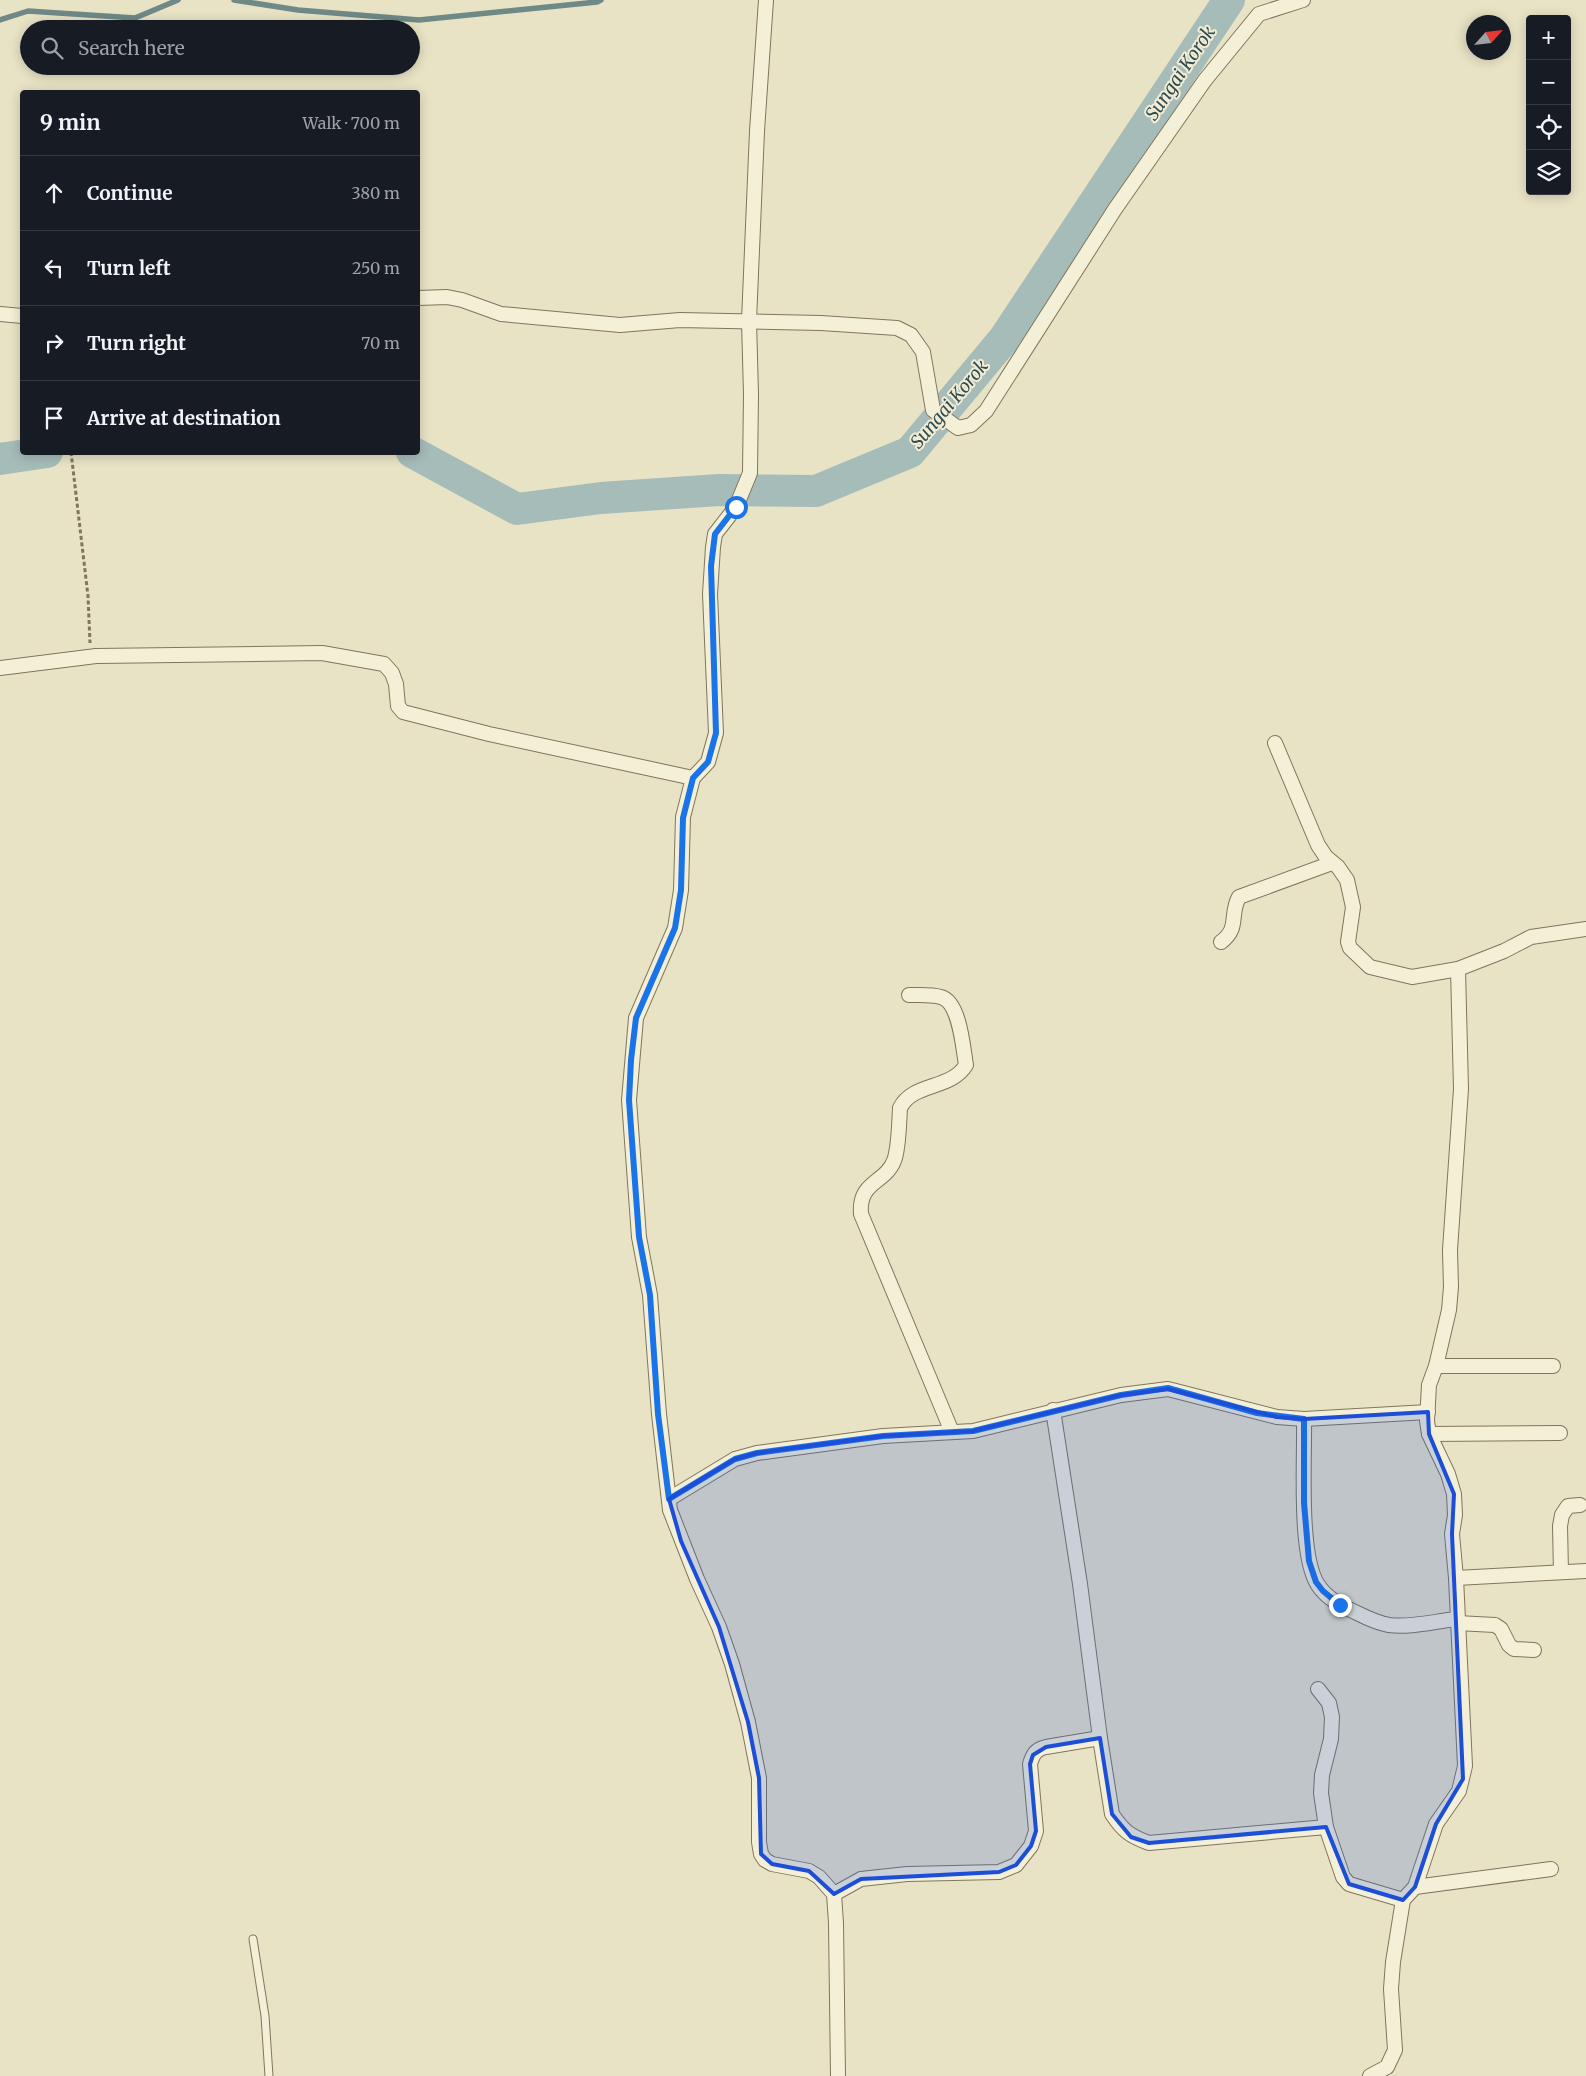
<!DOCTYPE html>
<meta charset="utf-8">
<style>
:root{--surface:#171b24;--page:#20242c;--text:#f1f3f6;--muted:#9ea1a6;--line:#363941}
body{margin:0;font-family:Merriweather,serif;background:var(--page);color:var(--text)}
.controls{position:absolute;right:15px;top:15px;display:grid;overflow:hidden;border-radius:5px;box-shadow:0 2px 12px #0003}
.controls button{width:45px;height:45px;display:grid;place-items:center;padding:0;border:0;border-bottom:1px solid var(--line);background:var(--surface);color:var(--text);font:25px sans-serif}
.compass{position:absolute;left:1466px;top:15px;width:45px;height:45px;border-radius:50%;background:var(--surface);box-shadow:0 2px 12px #0003;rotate:63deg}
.stop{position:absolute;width:15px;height:15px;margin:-11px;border:4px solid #1a73e8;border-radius:50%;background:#fff}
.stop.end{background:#1a73e8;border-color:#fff;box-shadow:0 1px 5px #0008}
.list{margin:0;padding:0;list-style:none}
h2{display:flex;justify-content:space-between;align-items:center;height:65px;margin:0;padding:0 20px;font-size:21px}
h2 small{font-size:16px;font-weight:400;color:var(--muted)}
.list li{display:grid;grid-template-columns:32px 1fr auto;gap:15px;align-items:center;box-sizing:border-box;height:75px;padding:0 20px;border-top:1px solid var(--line)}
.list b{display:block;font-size:19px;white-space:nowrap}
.list em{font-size:16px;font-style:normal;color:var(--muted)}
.icon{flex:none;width:28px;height:28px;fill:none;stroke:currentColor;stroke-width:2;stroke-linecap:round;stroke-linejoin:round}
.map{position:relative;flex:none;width:1586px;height:2076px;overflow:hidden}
.search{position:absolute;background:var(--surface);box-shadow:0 2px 12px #0003;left:20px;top:20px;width:400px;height:55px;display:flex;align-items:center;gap:12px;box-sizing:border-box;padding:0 18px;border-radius:28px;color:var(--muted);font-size:19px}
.panel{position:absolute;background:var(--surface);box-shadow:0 2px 12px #0003;left:20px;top:90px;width:400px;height:365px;border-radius:5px}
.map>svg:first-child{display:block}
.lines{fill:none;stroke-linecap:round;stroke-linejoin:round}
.stream{stroke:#6e8986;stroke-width:5.5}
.river{stroke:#a6bcb9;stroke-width:32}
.lane-casing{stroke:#81755d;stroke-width:9}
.street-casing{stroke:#81755d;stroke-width:16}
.path{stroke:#81755d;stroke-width:3;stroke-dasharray:4 2.5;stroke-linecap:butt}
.lane{stroke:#f4f0d7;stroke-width:7}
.street{stroke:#f4f0d7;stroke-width:14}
.route{stroke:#1a73e8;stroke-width:6}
.marked{fill:#1d4ed8;fill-opacity:0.2;stroke:#1d4ed8;stroke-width:4;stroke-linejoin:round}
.labels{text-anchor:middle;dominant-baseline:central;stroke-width:4;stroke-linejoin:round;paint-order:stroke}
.water-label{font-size:18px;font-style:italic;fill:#304e51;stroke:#f1ecd3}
</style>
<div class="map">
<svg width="1586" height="2076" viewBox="0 0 1586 2076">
<rect width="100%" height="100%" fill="#e8e3c5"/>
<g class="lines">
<g class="stream">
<polyline points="234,0 298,10 419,20 597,2 601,0"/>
<polyline points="0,20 28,11 135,18 178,0"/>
</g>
<g class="river">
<polyline points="412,452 517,509 601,498 719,490 816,491 910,452 1004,339 1229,0"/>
<polyline points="0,459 47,452"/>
</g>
<g class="lane-casing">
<polyline id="lane" points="253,1939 265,2016 269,2076"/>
</g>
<g class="street-casing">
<g id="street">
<polyline points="766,0 757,131 749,321 751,394 750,473 736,507 715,534 713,547 710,594 716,733 708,762 693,778 683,817 681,890 675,928 636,1018 629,1100 639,1237 650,1295 659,1414 670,1510 697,1579 719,1627 732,1664 748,1722 759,1778 759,1842 761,1854 765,1860 772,1864 809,1871 819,1877 834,1894 836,1923 838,2076"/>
<polyline points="418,298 447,297 462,300 501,314 620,325 680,320 821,323 897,328 911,335 923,352 933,410 958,428 971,425 986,411 1115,209 1205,80 1259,14 1303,0"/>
<polyline points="0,314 22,316"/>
<polyline points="0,668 96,656 322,653 384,664 392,673 396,684 398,706 403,712 489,734 693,778"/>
<polyline points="1275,743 1318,845 1326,857 1338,867 1347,880 1353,907 1348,942 1350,948 1370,967 1412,977 1458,969 1504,951 1531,937 1586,929"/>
<path d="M1221 942C1240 928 1229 915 1239 897L1332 863"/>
<path d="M909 995C919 995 931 994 941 997 960 1002 963 1048 966 1065 951 1090 913 1082 900 1108 899 1124 899 1143 895 1158 887 1184 858 1180 861 1214L952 1432"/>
<polyline points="1436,1366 1553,1366"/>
<path d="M1053 1410 1080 1584 1100 1738 1112 1814C1123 1831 1130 1836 1149 1843L1326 1827 1343 1877 1349 1884 1403 1900"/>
<path d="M1304 1419C1305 1457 1298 1555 1318 1585 1327 1599 1342 1606 1357 1613 1367 1618 1377 1623 1389 1625 1411 1628 1435 1621 1457 1619"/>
<polyline points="1429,1434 1560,1433"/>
<polyline points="669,1499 735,1459 757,1453 883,1436 973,1431 1121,1395 1168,1389 1277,1417 1304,1419 1428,1412"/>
<polyline points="1561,1572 1560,1526 1562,1515 1568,1506 1580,1505"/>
<polyline points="1456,1578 1586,1571"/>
<polyline points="1457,1623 1495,1625 1501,1629 1509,1645 1514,1649 1534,1650"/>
<polyline points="1318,1689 1329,1703 1332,1717 1331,1739 1322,1775 1321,1793 1326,1827"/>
<polyline points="1415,1887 1551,1869"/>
<path d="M834 1894 861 1879 907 1874 999 1872 1016 1865 1031 1846 1036 1831 1030 1764C1033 1754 1036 1749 1046 1747L1100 1738"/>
<polyline points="1370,2076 1387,2067 1395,2050 1391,1989 1393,1962 1403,1900 1415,1887 1436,1824 1459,1791 1465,1766 1456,1578 1452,1534 1455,1515 1454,1494 1448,1474 1429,1434 1427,1421 1429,1385 1436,1366 1449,1310 1451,1287 1450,1250 1461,1089 1458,969"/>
</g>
</g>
<polyline class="path" points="71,452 88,596 90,643"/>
<use href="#lane" class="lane"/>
<use href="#street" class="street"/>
</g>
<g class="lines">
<polyline class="route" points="736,507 715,534 711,566 716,733 708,762 693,778 683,818 681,890 675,928 636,1018 631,1060 629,1100 639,1237 650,1295 658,1414 669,1499 735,1459 757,1453 883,1436 973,1431 1121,1395 1168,1388 1257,1413 1304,1419 1304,1503 1309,1561 1316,1582 1323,1591 1340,1605"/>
</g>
<path class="marked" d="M1168 1389 1277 1417 1304 1419 1428 1412 1429 1434 1454 1494 1452 1534 1463 1779 1436 1824 1415 1887 1403 1900 1349 1884 1326 1827 1149 1843 1131 1837 1112 1814 1100 1738 1046 1747 1033 1755 1030 1764 1036 1831 1031 1846 1016 1865 999 1872 861 1879 834 1894 809 1871 772 1864 761 1854 759 1778 748 1722 719 1627 681 1541 669 1499 735 1459 757 1453 883 1436 973 1431 1121 1395Z"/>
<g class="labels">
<g class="water-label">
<text transform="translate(1180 73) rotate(-56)">Sungai Korok</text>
<text transform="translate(949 404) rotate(-50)">Sungai Korok</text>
</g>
</g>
</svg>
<div class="controls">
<button>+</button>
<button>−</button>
<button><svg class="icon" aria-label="locate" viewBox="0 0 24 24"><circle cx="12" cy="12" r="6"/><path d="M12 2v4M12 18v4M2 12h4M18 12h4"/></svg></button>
<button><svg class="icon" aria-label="layers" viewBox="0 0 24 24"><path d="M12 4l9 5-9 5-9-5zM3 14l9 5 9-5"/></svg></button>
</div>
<svg class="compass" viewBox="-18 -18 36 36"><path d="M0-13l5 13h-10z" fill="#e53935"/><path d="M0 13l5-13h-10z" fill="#9ea1a6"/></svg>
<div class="stop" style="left:736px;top:507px"></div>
<div class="stop end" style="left:1340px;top:1605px"></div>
<div class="search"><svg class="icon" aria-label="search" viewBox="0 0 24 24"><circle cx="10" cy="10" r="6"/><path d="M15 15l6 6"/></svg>Search here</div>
<section class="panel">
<h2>9 min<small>Walk · 700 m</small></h2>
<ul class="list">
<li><svg class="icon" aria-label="ahead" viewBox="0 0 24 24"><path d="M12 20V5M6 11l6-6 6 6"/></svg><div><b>Continue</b></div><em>380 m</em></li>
<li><svg class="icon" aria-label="left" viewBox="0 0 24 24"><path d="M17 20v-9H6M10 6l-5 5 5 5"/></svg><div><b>Turn left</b></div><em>250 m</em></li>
<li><svg class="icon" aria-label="right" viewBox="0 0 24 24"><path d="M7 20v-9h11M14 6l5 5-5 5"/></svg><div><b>Turn right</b></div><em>70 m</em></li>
<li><svg class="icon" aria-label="arrive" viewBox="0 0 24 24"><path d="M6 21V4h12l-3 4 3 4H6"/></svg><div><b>Arrive at destination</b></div></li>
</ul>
</section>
</div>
